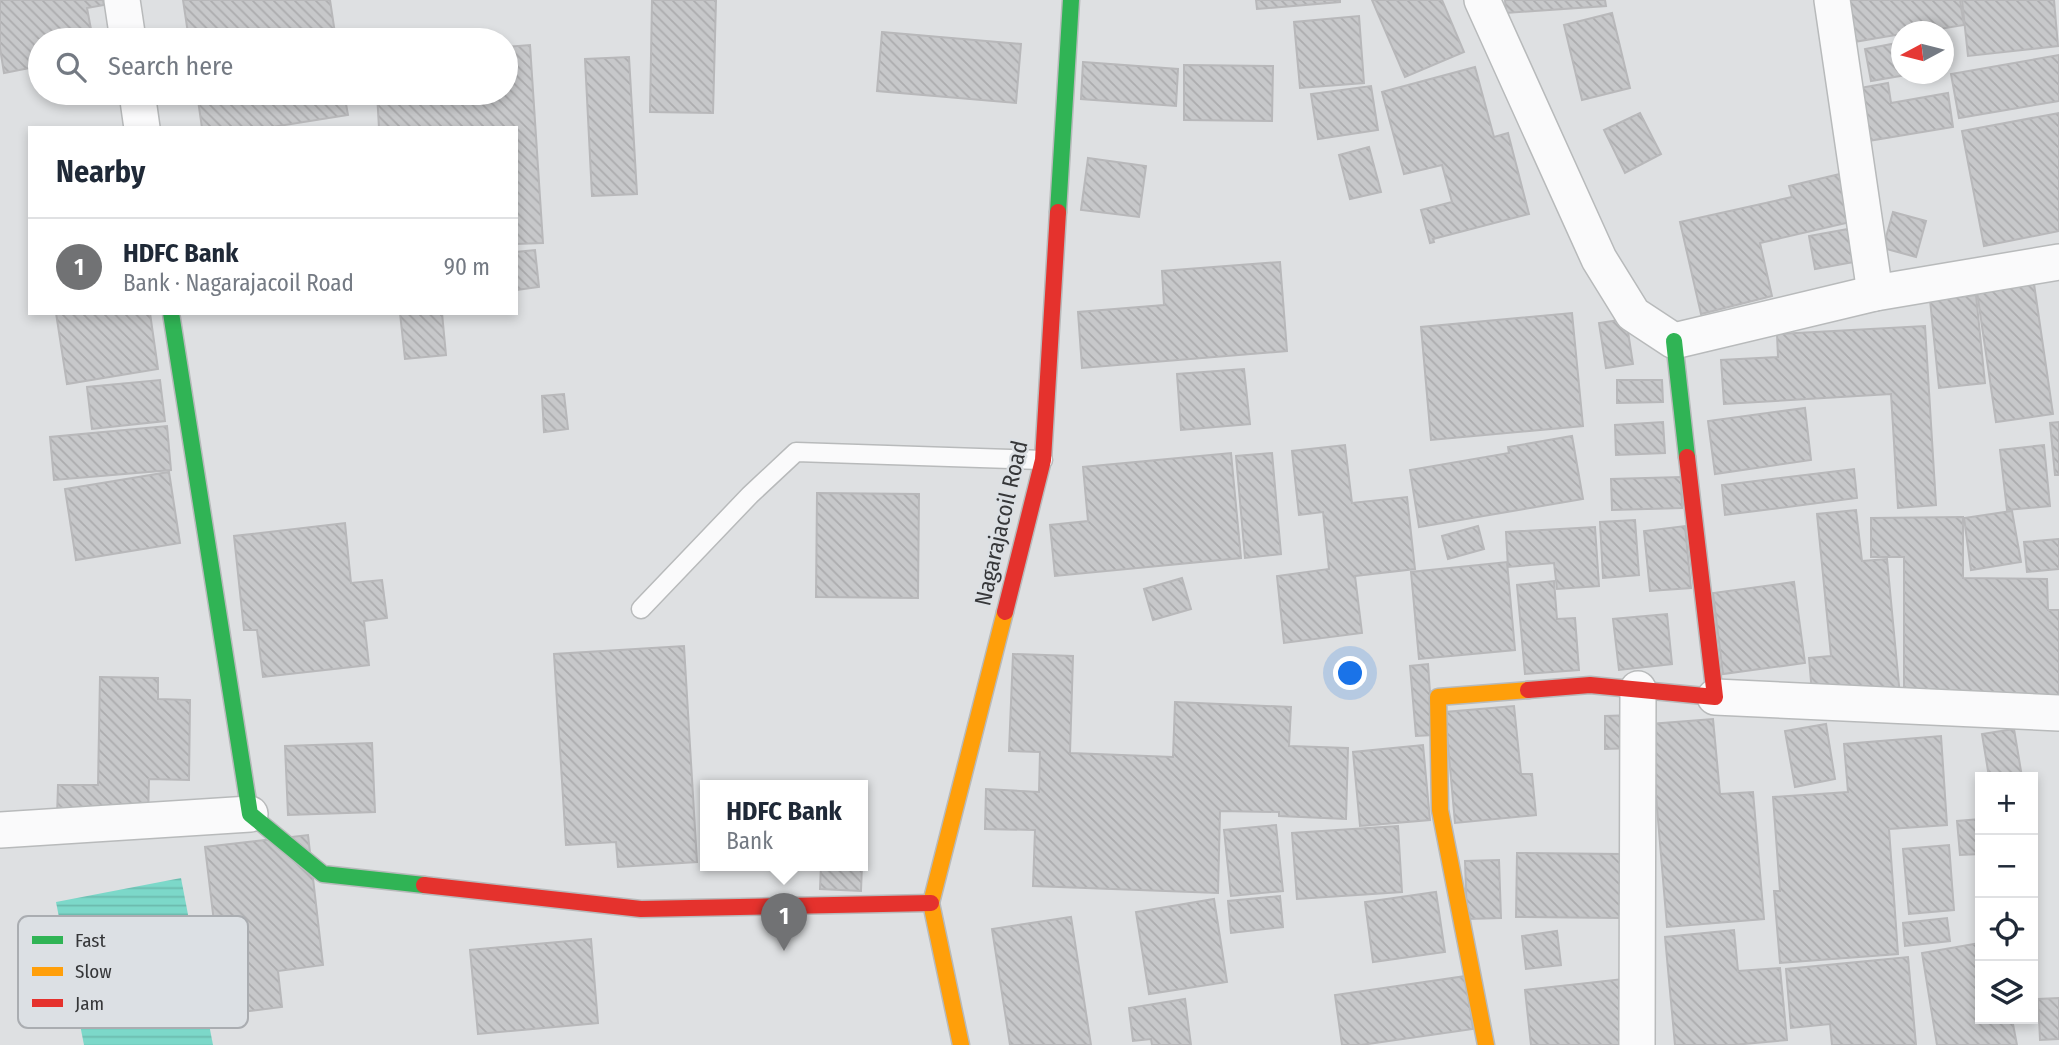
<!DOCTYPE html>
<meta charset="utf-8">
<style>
:root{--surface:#fff;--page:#f2f2f3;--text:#1f2937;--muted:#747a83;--line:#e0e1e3;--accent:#717274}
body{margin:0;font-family:"Fira Sans Condensed",sans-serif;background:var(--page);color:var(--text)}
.controls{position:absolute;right:21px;bottom:21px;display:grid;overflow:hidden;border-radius:0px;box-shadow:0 4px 10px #0003}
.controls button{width:63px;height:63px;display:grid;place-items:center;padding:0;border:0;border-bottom:2px solid var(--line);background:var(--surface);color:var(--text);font:35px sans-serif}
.compass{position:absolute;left:1891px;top:21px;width:63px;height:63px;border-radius:50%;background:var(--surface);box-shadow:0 4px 10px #0003;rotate:263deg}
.you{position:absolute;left:1351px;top:674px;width:24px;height:24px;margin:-18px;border:5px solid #fff;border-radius:50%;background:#1a73e8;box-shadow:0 0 0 10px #1a73e833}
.badge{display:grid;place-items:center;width:46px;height:46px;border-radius:50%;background:var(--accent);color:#fff;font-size:23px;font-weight:700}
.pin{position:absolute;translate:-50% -58px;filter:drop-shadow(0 2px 4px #0008)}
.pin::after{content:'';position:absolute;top:37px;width:24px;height:21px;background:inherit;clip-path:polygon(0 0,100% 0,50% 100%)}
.popup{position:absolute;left:700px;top:780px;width:168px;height:91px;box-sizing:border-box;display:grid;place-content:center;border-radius:0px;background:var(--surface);filter:drop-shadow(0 2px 5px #0005);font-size:23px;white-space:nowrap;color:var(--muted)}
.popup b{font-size:26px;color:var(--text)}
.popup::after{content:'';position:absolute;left:50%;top:100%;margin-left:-14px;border:14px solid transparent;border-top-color:var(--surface)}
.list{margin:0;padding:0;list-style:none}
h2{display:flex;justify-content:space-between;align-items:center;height:91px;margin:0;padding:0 28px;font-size:30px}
h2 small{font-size:23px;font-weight:400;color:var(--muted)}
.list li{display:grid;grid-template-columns:46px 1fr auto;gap:21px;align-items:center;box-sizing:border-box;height:98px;padding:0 28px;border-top:2px solid var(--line)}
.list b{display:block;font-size:26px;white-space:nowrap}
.list p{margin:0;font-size:23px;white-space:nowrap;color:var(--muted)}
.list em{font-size:23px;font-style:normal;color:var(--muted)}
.icon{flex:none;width:38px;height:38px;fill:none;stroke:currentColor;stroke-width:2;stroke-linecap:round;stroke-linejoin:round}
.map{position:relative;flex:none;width:2059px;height:1045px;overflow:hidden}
.search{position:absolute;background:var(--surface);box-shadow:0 4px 10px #0003;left:28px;top:28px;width:490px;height:77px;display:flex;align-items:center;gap:18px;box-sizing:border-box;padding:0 24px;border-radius:38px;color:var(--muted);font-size:26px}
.panel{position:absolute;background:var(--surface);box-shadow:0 4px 10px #0003;left:28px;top:126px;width:490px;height:189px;border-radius:0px}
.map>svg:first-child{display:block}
.water{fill:url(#water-rules)}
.building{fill:url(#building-back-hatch);stroke:#b8b8ba;stroke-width:2}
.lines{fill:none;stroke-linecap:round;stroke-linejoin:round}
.lane-casing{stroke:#b8babb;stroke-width:21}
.street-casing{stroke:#b8babb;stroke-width:38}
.fast-casing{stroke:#b8babb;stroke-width:19}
.slow-casing{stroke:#b8babb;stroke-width:19}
.jam-casing{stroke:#b8babb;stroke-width:19}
.lane{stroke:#fafafb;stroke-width:18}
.street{stroke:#fafafb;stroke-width:35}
.fast{stroke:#30b455;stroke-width:16}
.slow{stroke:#ff9f0a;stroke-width:16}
.jam{stroke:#e5322d;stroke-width:16}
.labels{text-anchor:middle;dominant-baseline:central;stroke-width:5;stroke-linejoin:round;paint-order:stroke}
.street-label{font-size:23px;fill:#363739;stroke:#dce0e4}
.key{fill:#dce0e4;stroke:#aaadb1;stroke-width:2}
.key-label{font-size:19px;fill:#363739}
</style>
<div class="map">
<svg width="2059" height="1045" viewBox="0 0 2059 1045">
<defs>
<pattern id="water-rules" width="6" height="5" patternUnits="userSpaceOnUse" patternTransform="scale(1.75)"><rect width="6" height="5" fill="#7cd8c9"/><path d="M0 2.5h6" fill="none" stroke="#6cbaad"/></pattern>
<pattern id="building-back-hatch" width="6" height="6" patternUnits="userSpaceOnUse" patternTransform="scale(1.75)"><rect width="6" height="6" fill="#c7c8ca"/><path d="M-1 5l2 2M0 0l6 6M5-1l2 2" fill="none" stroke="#acacae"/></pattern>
</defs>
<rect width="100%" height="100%" fill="#dee0e2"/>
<polygon class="water" points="181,878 213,1045 84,1045 56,902"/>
<g class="building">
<polygon points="0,0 103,0 104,5 87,8 93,40 40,40 40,66 4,73 0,48"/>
<polygon points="183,0 330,0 336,40 189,40"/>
<polygon points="652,0 716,0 713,113 650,112"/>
<polygon points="1256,0 1340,0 1340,2 1257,9"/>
<polygon points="1372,0 1442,0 1464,52 1405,77"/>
<polygon points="1505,0 1605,0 1606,6 1506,13"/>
<polygon points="1848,0 1960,0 1964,25 1921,32 1902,32 1902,34 1854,42"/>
<polygon points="1962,0 2054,0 2058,46 1968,56"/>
<polygon points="1612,13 1630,88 1582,100 1564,25"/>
<polygon points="1359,16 1364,83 1300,88 1294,22"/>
<polygon points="882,32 1021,44 1016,103 877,91"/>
<polygon points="1902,42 1902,74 1912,74 1871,81 1865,49"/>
<polygon points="530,45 543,243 516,244 516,128 379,128 377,93 506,93 506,47"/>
<polygon points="2059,55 2059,101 1959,118 1951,74"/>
<polygon points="629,57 637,194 592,196 585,59"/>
<polygon points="1083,62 1178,69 1176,106 1081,99"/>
<polygon points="1184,65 1273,66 1272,121 1184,120"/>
<polygon points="1475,67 1494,137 1508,133 1529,214 1433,239 1434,242 1430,243 1421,210 1452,202 1442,165 1404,174 1382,92"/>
<polygon points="1888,83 1891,103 1948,93 1953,127 1868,141 1860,88"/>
<polygon points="1371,86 1378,130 1318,139 1311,94"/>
<polygon points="197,93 344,93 348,115 266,128 202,128"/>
<polygon points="1640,113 1661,154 1625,173 1604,130"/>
<polygon points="2059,113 2059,231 1984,246 1962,131"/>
<polygon points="1369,147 1381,192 1350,199 1339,155"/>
<polygon points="1088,158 1146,166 1139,217 1081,210"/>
<polygon points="1861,169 1872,217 1760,243 1772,296 1701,314 1680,222 1792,197 1789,186"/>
<polygon points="1893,212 1926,221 1916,257 1883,248"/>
<polygon points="1859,227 1865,260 1815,269 1809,236"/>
<polygon points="535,250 539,287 516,290 516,252"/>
<polygon points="1280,262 1287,351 1082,368 1078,312 1164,305 1162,271"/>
<polygon points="2034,284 2053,414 1996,422 1977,292"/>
<polygon points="1976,295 1985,383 1939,388 1930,300"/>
<polygon points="56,313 150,313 158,369 67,384"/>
<polygon points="400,313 442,313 446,355 405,359"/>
<polygon points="1572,313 1583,426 1431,440 1421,327"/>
<polygon points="1626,319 1633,364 1606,368 1599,323"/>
<polygon points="1925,326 1936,505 1898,508 1891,394 1724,404 1721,360 1778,357 1777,334"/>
<polygon points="1244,369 1250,424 1181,430 1177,374"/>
<polygon points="160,380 165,421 92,429 87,387"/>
<polygon points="1617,380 1662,380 1663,402 1617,403"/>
<polygon points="564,394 568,429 544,432 542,396"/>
<polygon points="1805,408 1811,460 1715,474 1708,421"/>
<polygon points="1663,422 1665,453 1616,455 1615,425"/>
<polygon points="2059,422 2059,475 2055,475 2050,423"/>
<polygon points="167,426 171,470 54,480 50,437"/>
<polygon points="1572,436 1583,499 1419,527 1410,470 1509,453 1508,447"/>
<polygon points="1345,445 1352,503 1407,497 1415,569 1355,576 1362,633 1284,643 1277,576 1329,569 1323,512 1299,515 1292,451"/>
<polygon points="2044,445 2050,506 2007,510 2000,450"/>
<polygon points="1231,453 1241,558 1055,576 1050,525 1088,521 1083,467"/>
<polygon points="1272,453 1281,554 1245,558 1236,456"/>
<polygon points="1854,469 1857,498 1725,515 1722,485"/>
<polygon points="169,472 180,543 76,560 65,489"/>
<polygon points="1681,477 1682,508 1612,510 1611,479"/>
<polygon points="817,493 919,494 918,598 816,597"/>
<polygon points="1856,510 1862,561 1887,559 1900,696 1813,705 1809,658 1831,656 1817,514"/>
<polygon points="2012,511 2021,562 1971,570 1964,518"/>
<polygon points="1963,517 1963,578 2047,579 2048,610 2059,610 2059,697 1904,698 1904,557 1871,557 1871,518"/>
<polygon points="1635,520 1639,575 1603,578 1600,522"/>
<polygon points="345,523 351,583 382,580 387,618 364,621 369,665 263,677 257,630 244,630 234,536"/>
<polygon points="1478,526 1484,549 1448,559 1442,536"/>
<polygon points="1685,526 1691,588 1650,591 1644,531"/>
<polygon points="1595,527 1599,586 1557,589 1554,563 1508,567 1506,532"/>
<polygon points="2059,539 2059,569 2027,572 2024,542"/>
<polygon points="1507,562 1515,650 1419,659 1411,572"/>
<polygon points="1182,578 1191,609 1153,620 1144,589"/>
<polygon points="1554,581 1557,619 1575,618 1579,670 1525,674 1517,585"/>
<polygon points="1794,582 1805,663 1723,674 1713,593"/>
<polygon points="1667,614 1672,664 1619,670 1613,619"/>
<polygon points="684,646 697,862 618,867 616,842 566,845 554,654"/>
<polygon points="1013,654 1073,656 1070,753 1173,757 1175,702 1291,707 1289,746 1348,748 1346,819 1279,816 1279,812 1220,811 1218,893 1033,886 1035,830 985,829 986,789 1039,792 1040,752 1009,751"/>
<polygon points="1428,664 1433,735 1416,736 1410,666"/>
<polygon points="100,677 158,678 158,699 190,700 189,780 149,779 148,818 57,817 58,785 98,785"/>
<polygon points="1514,706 1521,774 1532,774 1536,815 1455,823 1445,712"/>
<polygon points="1634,715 1634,748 1605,749 1605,716"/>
<polygon points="1713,719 1720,794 1753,792 1764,919 1667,927 1650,724"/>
<polygon points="1826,724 1835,779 1795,787 1785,731"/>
<polygon points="2014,729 2022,777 1989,777 1982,734"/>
<polygon points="1941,736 1947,825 1889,829 1898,954 1780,963 1774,891 1780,891 1773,797 1848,792 1844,744"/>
<polygon points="372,743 375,812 288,815 285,746"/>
<polygon points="1423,745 1430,820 1360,826 1353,752"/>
<polygon points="1980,819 1980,854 1960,855 1957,821"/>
<polygon points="1276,825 1283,891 1231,896 1224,830"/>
<polygon points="1398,826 1402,892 1297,899 1292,833"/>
<polygon points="308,835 323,965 278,971 282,1007 225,1014 205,847"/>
<polygon points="1949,845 1954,910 1909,914 1903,849"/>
<polygon points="1517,853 1621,854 1620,918 1516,917"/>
<polygon points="1499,860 1501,918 1467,919 1465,861"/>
<polygon points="821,865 862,865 861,891 820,889"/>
<polygon points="1436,892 1445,952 1373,962 1365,902"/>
<polygon points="1280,896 1283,927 1231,933 1228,901"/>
<polygon points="1214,899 1227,982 1149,994 1136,912"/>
<polygon points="1071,917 1091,1045 1010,1045 992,929"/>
<polygon points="1947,918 1950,941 1905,946 1903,923"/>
<polygon points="1734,930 1738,971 1780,968 1787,1040 1733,1045 1675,1045 1665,937"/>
<polygon points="1557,931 1561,965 1526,969 1522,936"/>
<polygon points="591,939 598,1023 478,1034 470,950"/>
<polygon points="1980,943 1980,1019 2012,1019 2017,1045 1937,1045 1922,953"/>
<polygon points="1908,957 1916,1045 1832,1045 1830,1024 1791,1028 1786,969"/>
<polygon points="1466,976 1473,1029 1361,1045 1342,1045 1335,995"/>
<polygon points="1623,979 1630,1045 1531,1045 1525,990"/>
<polygon points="2059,998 2059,1039 2040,1040 2038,999"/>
<polygon points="1185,999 1191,1045 1152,1045 1151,1039 1133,1041 1129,1008"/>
</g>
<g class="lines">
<g class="lane-casing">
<polyline id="lane" points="641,609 750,495 796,452 1043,460"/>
</g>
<g class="street-casing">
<g id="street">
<polyline points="122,0 128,40"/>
<polyline points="1482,0 1599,259 1633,314 1674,341 1875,293 2059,262"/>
<polyline points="1832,0 1875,293"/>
<polyline points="137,93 142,128"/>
<polyline points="1715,697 2059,713"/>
<polyline points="0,830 250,814"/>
<polyline points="1637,1045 1638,689"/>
</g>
</g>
<g class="fast-casing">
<g id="fast">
<polyline points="1058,212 1071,0"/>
<polyline points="171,313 250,814 323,874 424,885"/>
<polyline points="1674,341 1687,457"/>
</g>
</g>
<g class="slow-casing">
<g id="slow">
<polyline points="961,1045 931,903 1005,612"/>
<polyline points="1486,1045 1440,810 1438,697 1528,690"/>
</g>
</g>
<g class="jam-casing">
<g id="jam">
<polyline points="1005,612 1043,460 1058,212"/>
<polyline points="1528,690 1590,685 1715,697 1687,457"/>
<polyline points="424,885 641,909 931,903"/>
</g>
</g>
<use href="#lane" class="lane"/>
<use href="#street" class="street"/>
<use href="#fast" class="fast"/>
<use href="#slow" class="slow"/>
<use href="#jam" class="jam"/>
</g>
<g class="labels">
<g class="street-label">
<text transform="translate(1001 523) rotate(-77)">Nagarajacoil Road</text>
</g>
</g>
<rect x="18" y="916" width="230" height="112" rx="10" class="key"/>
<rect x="32" y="936" width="31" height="8" fill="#30b455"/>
<rect x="32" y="967" width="31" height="9" fill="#ff9f0a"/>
<rect x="32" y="999" width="31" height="8" fill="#e5322d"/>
<g class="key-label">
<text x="75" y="947">Fast</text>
<text x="75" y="978">Slow</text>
<text x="75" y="1010">Jam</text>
</g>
</svg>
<div class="controls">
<button>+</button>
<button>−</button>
<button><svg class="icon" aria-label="locate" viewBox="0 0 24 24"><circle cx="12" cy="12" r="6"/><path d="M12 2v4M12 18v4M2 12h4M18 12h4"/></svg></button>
<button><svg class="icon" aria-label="layers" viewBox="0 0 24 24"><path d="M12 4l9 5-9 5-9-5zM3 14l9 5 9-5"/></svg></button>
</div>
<svg class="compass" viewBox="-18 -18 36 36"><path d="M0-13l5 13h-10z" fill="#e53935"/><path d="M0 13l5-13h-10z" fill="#747a83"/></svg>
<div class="you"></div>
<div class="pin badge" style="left:784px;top:951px">1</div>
<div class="popup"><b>HDFC Bank</b>Bank</div>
<div class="search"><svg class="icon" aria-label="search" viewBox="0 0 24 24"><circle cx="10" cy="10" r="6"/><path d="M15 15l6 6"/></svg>Search here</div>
<section class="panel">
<h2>Nearby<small></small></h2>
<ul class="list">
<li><span class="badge">1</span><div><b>HDFC Bank</b><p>Bank · Nagarajacoil Road</p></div><em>90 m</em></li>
</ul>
</section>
</div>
